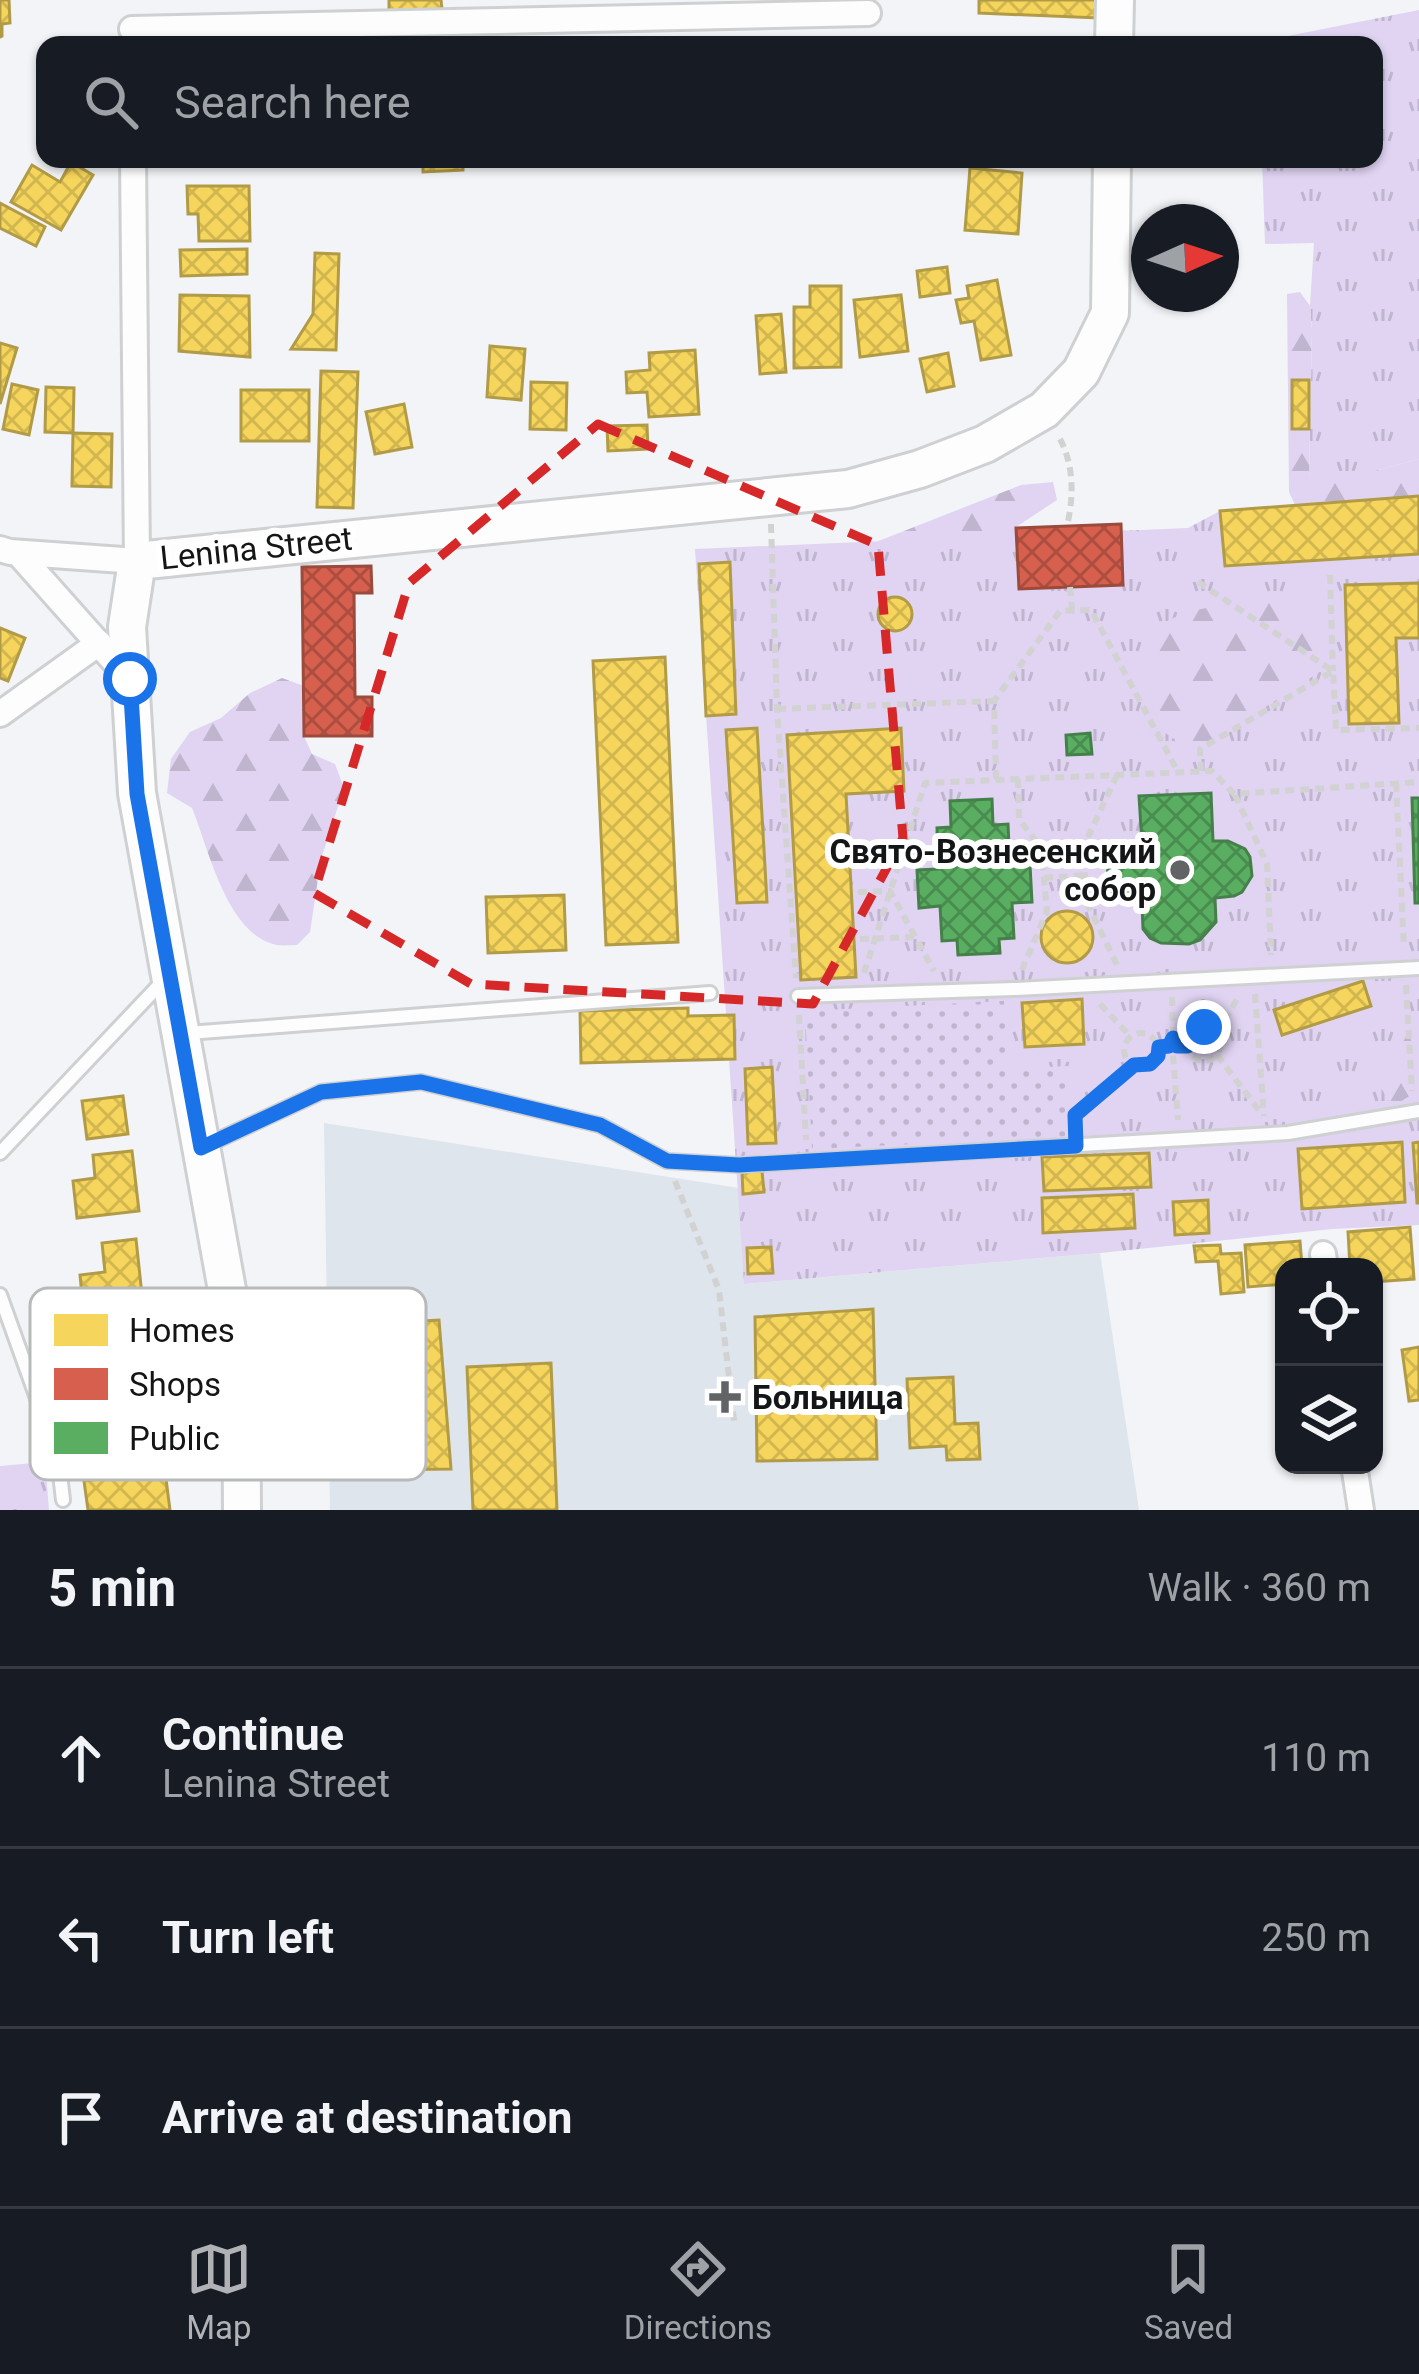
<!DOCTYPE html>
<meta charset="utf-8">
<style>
:root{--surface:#171b24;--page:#20242c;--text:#f1f3f6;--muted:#9ea1a6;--line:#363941;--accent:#b0b2b5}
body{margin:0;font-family:Roboto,sans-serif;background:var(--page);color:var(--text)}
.controls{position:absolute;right:36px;bottom:36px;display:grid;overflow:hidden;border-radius:24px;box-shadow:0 3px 9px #0004}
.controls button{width:108px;height:108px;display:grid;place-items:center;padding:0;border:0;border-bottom:3px solid var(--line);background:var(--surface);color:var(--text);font:60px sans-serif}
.compass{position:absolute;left:1131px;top:204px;width:108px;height:108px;border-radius:50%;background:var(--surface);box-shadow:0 3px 9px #0004;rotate:87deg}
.stop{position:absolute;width:36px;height:36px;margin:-27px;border:9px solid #1a73e8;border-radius:50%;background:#fff}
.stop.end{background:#1a73e8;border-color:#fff;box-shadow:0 3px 12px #0008}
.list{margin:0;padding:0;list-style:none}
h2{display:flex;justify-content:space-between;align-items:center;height:156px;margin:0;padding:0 48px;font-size:51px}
h2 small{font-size:39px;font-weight:400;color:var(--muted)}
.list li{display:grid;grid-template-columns:78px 1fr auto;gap:36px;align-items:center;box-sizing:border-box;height:180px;padding:0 48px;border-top:3px solid var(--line)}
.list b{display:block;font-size:45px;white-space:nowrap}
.list p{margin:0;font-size:39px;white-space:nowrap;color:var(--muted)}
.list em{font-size:39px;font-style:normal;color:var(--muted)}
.icon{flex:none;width:66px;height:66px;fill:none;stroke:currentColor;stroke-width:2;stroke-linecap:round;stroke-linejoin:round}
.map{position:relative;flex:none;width:1419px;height:1510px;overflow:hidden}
.search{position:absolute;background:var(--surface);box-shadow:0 3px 9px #0004;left:36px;right:36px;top:36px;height:132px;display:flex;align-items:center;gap:30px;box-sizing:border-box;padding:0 42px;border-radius:24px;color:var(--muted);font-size:45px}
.sheet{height:696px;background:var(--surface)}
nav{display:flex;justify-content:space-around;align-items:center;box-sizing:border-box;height:168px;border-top:3px solid var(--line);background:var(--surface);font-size:33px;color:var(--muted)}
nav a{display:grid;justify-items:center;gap:6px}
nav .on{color:var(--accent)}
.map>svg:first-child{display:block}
.built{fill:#dfe5ed}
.grass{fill:url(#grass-tufts)}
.forest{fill:url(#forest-firs)}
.garden{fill:url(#garden-dots)}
.homes{fill:url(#homes-cross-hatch);stroke:#b29b47;stroke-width:3}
.shops{fill:url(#shops-cross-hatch);stroke:#9c4a3c;stroke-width:3}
.public{fill:url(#public-cross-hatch);stroke:#45804a;stroke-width:3}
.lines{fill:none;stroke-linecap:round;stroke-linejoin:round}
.lane-casing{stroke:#ced0d2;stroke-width:18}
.street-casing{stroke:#ced0d2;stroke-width:30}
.secondary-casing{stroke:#ced0d2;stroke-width:42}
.path{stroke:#d2d2d2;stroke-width:6;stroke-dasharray:9 6;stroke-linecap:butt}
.lane{stroke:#fdfdfe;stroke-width:12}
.street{stroke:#fdfdfe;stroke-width:24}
.secondary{stroke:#fdfdfe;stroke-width:36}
.route{stroke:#1a73e8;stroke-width:15}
.marked{fill:none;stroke:#d62828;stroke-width:9;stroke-dasharray:24 15;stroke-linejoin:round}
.poi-dot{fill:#616365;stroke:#fff;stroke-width:4.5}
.labels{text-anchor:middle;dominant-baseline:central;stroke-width:12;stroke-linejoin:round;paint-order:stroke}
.street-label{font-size:33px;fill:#131516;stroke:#fff}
.poi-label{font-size:33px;font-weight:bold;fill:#131516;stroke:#fff;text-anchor:end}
.key{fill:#fff;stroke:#b8b9b9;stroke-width:3}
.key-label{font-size:33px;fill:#131516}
</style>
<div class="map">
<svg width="1419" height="1510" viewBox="0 0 1419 1510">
<defs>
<pattern id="grass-tufts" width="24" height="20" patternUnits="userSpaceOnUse" patternTransform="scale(3)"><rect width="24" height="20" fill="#e0d4f2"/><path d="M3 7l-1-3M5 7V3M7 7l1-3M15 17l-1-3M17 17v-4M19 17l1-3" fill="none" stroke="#bfb5cf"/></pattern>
<pattern id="forest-firs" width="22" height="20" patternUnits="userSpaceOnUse" patternTransform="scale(3)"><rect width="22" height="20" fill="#e0d4f2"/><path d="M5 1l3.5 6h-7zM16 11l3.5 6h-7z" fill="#bfb5cf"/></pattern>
<pattern id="garden-dots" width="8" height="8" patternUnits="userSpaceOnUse" patternTransform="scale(3)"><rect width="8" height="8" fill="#e0d4f2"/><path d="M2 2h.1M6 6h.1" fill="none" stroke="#bfb5cf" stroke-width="1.8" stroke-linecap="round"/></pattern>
<pattern id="homes-cross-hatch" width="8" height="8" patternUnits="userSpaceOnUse" patternTransform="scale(3)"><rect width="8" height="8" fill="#f6d55c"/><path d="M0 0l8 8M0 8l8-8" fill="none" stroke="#d2b64f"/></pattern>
<pattern id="shops-cross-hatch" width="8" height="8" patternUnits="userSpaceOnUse" patternTransform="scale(3)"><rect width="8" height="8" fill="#d6604d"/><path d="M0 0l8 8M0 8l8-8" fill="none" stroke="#ac4e3f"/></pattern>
<pattern id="public-cross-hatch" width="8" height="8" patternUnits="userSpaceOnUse" patternTransform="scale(3)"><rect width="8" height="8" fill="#5aae61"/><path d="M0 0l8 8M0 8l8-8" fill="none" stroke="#498c4f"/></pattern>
</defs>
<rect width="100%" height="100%" fill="#f2f4f7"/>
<polygon class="built" points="324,1123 739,1188 745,1284 1100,1253 1139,1510 330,1510"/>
<g class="grass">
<polygon points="1419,10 1419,459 1375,471 1337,471 1309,480 1312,330 1310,306 1314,243 1265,244 1262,159 1374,159 1374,45 1257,45 1257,42"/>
<polygon points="1419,496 1419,1225 1332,1229 1100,1253 744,1284 695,549 1188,528 1220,511"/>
<polygon points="45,1462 49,1510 0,1510 0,1466"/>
</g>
<g class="forest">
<polygon points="1300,292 1310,306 1312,330 1309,479 1336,471 1375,471 1419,459 1419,496 1295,505 1289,492 1287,294"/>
<polygon points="1053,482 1057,500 1016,527 1016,536 876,542 1021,485"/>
<path d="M1274 599 1319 600 1325 626 1321 671 1211 742 1185 746 1159 729C1156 707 1147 660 1151 641 1158 606 1245 603 1274 599Z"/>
<path d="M282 678 304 686V736L312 754 335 764 344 788 321 859 310 932 297 945C290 945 284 946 277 945 227 936 208 847 192 808L167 793 171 759 190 732 221 718 250 693Z"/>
<polygon points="1419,1014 1419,1090 1392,1107 1379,1084"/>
</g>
<polygon class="garden" points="1004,1001 1007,1069 1068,1066 1071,1136 812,1149 805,1011"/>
<g class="homes">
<polygon points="0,0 9,0 10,23 2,24 2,36 0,37"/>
<polygon points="389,0 441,0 442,9 389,12"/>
<polygon points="979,0 1099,0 1098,18 979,13"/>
<polygon points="423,159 463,159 463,170 423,172"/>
<polygon points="71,162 93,175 61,230 11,202 32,165 60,182"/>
<polygon points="970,168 1022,173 1018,234 965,230"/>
<polygon points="187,186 249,186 250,241 199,241 198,214 188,214"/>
<polygon points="0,203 45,227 36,246 0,228"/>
<polygon points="247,249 247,274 181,276 180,250"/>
<polygon points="315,253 339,254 336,350 291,349 313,314"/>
<polygon points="947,267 950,293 920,297 917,271"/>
<polygon points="997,280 1011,355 981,360 974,321 961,323 956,300 969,298 967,286"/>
<polygon points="810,286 841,286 841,367 794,368 794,307 810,307"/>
<polygon points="180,295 249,296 250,357 179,351"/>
<polygon points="901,295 908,351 860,357 854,300"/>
<polygon points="781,314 786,372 760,374 756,316"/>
<polygon points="0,343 17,348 0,404"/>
<polygon points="490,346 525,349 521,400 487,397"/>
<polygon points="695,350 699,414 649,417 647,392 627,393 626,372 650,370 649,353"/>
<polygon points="948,353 954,386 927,392 920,359"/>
<polygon points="321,371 358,372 353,508 317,507"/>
<rect x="1292" y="380" width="17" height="49"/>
<polygon points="531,382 567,383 566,430 530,429"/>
<polygon points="12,384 38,390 29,435 3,429"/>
<polygon points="46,387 74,388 73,433 45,432"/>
<rect x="241" y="390" width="68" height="51"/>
<polygon points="404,404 412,447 375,454 366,412"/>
<polygon points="647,425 648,449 608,451 607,426"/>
<polygon points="73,433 112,434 111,487 72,486"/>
<polygon points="1419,496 1419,554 1225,566 1220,511"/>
<polygon points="730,562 736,714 706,716 699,564"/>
<polygon points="1419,583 1419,638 1396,638 1399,723 1349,724 1345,585"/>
<circle cx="895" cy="614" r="17"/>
<polygon points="0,628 25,638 8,681 0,678"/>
<polygon points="665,657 678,942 606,945 593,661"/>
<polygon points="757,728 767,902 737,903 726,730"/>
<polygon points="901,728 904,791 846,794 856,977 801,980 787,735"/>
<polygon points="564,895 566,950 488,953 486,897"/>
<circle cx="1067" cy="937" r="26"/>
<polygon points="1363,981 1371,1006 1282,1035 1274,1010"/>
<polygon points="1082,999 1084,1044 1025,1047 1022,1003"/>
<polygon points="688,1008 688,1016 734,1015 735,1059 581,1063 580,1011"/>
<polygon points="772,1067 776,1143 748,1144 745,1069"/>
<polygon points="123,1096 128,1134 87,1139 82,1101"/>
<polygon points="1402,1142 1405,1202 1302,1209 1298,1149"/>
<polygon points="1419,1142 1419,1203 1417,1203 1413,1143"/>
<polygon points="132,1151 139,1211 77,1218 73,1181 95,1178 93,1155"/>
<polygon points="1149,1153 1151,1187 1044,1191 1042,1157"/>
<polygon points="762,1171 764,1192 743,1194 742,1172"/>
<polygon points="1133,1194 1135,1228 1043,1233 1042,1198"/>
<polygon points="1208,1200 1209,1233 1175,1235 1173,1202"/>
<polygon points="1410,1227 1414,1279 1374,1282 1374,1267 1350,1267 1348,1232"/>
<polygon points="136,1239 142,1295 117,1298 119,1322 85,1326 80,1275 105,1272 102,1243"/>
<polygon points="1300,1241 1302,1267 1284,1267 1284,1284 1248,1287 1245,1245"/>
<polygon points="1220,1245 1221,1254 1241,1253 1244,1292 1221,1294 1218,1261 1196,1262 1194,1246"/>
<polygon points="771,1247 773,1273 748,1274 747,1248"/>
<polygon points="873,1309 877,1459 757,1461 755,1317"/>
<polygon points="439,1320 451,1469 377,1470 369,1324"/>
<polygon points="1419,1347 1419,1400 1409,1401 1402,1350"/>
<polygon points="551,1363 557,1510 473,1510 467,1367"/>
<polygon points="953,1377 955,1424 978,1423 980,1459 947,1460 946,1446 910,1448 907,1379"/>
<polygon points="165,1471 170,1510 88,1510 84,1481"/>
</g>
<g class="shops">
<polygon points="1121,524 1123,585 1019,589 1016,528"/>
<polygon points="371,566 372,593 354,593 355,697 372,697 372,736 304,736 302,567"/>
</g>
<g class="public">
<polygon points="1090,733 1092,754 1067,755 1066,735"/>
<polygon points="1211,793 1213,841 1228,841 1245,849 1250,857 1252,876 1242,892 1234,896 1215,898 1216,922 1200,940 1189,944 1161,943 1150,938 1143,929 1142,905 1125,902 1110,891 1107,883 1108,865 1119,851 1128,846 1142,844 1139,796"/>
<polygon points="1412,798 1419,798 1419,903 1415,903"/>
<polygon points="992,799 993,825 1008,824 1010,866 1030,865 1032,902 1012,903 1014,938 999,939 1000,953 958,955 957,940 942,941 940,906 919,908 917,870 938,869 937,828 951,827 950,801"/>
</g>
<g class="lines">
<g class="lane-casing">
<g id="lane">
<polyline points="798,996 1014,989 1419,968"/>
<polyline points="188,1033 710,993"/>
<polyline points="207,1145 321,1092 421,1082 600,1125 667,1161 739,1165 1288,1133 1419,1111"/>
<polyline points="0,1153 165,979"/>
<polyline points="0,1295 58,1457 63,1500"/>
</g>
</g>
<g class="street-casing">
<g id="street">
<polyline points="132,29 868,13"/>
<polyline points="0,549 10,552 137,561 133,159"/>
<polyline points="18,553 130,679"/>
<polyline points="0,714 99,643"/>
<polyline points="1323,1254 1325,1267"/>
<polyline points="1354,1465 1361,1510"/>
</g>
</g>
<g class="secondary-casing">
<g id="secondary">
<polyline points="1114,45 1115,0"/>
<polyline points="242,1510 241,1367 137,793 127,627 137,561 848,489 920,469 985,444 1044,410 1081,372 1110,313 1112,159"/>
</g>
</g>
<g class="path">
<path d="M1060 439C1074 466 1074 496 1067 526"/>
<polyline points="771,524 777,709 796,978"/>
<polyline points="1330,575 1333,671"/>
<polyline points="1198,582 1333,671"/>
<polyline points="1070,587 1072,610"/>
<polyline points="777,709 994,701"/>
<polyline points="1201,771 1200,749 1333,671 1336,730 1419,728"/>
<polyline points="1117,775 1083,848 1087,903 1118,967"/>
<polyline points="996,779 994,701 1060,611 1091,610 1178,772"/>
<polyline points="1018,779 1019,819 1041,848 1047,911 1022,970"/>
<polyline points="1396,783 1404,948"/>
<polyline points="1235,795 1267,864 1271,955"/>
<polyline points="857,848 904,845"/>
<polyline points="1044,878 1085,875"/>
<polyline points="858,892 890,891 934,971"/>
<polyline points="860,939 916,937"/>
<polyline points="864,973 925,783 1212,771 1234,794 1419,782"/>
<polyline points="1406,985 1412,1091"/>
<polyline points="1255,994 1264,1116"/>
<polyline points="1172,997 1173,1038 1177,1046 1173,1055 1178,1120"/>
<polyline points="1100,1004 1130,1036"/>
<polyline points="799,1015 806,1140"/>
<circle cx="1204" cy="1044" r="17"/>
<circle cx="1141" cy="1050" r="17"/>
<polyline points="1218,1034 1239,995"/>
<polyline points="1217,1055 1262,1114"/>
<polyline points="1075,1130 1075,1115 1134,1065"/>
<polyline points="675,1181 719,1290 734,1421"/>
</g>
<use href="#lane" class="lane"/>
<use href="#street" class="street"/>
<use href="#secondary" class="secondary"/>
</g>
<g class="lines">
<polyline class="route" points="130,679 137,794 201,1148 321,1092 421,1082 600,1125 667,1161 739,1165 1076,1146 1075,1115 1134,1065 1150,1064 1158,1056 1159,1047 1169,1046 1173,1038 1177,1046 1187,1046 1193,1030 1204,1027"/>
</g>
<path class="marked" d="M598 424 878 545 903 838 813 1004 471 984 314 893 409 583Z"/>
<g class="poi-dot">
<circle cx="1180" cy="870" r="12"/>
<path d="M719 1379h12v12h12v12h-12v12h-12v-12h-12v-12h12z"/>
</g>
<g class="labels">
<g class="street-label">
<text transform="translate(256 548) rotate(-6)">Lenina Street</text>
</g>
<g class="poi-label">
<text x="1156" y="851">Свято-Вознесенский<tspan x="1156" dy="38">собор</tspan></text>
<text x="752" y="1397" text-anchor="start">Больница</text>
</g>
</g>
<rect x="30" y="1288" width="396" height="192" rx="18" class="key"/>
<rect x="54" y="1314" width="54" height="32" fill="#f6d55c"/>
<rect x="54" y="1368" width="54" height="32" fill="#d6604d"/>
<rect x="54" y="1422" width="54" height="32" fill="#5aae61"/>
<g class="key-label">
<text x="129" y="1342">Homes</text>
<text x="129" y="1396">Shops</text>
<text x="129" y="1450">Public</text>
</g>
</svg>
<div class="controls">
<button><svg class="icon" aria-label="locate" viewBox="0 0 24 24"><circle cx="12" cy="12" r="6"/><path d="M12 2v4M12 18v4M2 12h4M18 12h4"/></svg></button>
<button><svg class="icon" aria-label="layers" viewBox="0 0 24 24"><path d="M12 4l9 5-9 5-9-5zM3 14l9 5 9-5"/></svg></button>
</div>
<svg class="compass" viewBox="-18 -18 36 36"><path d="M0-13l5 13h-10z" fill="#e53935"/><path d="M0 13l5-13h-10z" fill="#9ea1a6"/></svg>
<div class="stop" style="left:130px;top:679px"></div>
<div class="stop end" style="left:1204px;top:1027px"></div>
<div class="search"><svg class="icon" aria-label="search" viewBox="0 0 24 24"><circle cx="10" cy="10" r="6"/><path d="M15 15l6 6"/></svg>Search here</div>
</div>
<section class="sheet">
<h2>5 min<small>Walk · 360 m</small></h2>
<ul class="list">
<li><svg class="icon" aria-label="ahead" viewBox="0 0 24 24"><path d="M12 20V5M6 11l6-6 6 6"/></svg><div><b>Continue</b><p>Lenina Street</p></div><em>110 m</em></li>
<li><svg class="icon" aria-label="left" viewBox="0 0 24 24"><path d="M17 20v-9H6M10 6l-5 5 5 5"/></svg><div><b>Turn left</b></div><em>250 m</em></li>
<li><svg class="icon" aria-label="arrive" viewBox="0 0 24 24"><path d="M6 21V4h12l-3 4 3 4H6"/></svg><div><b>Arrive at destination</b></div></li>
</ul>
</section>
<nav>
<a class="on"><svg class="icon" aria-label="map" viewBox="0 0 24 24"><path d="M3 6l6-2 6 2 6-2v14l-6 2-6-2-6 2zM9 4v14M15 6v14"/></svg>Map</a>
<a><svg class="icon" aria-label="directions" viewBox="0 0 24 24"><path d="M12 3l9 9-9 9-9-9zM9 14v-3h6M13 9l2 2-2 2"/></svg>Directions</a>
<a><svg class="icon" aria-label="saved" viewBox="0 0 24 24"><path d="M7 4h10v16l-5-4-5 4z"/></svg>Saved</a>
</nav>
